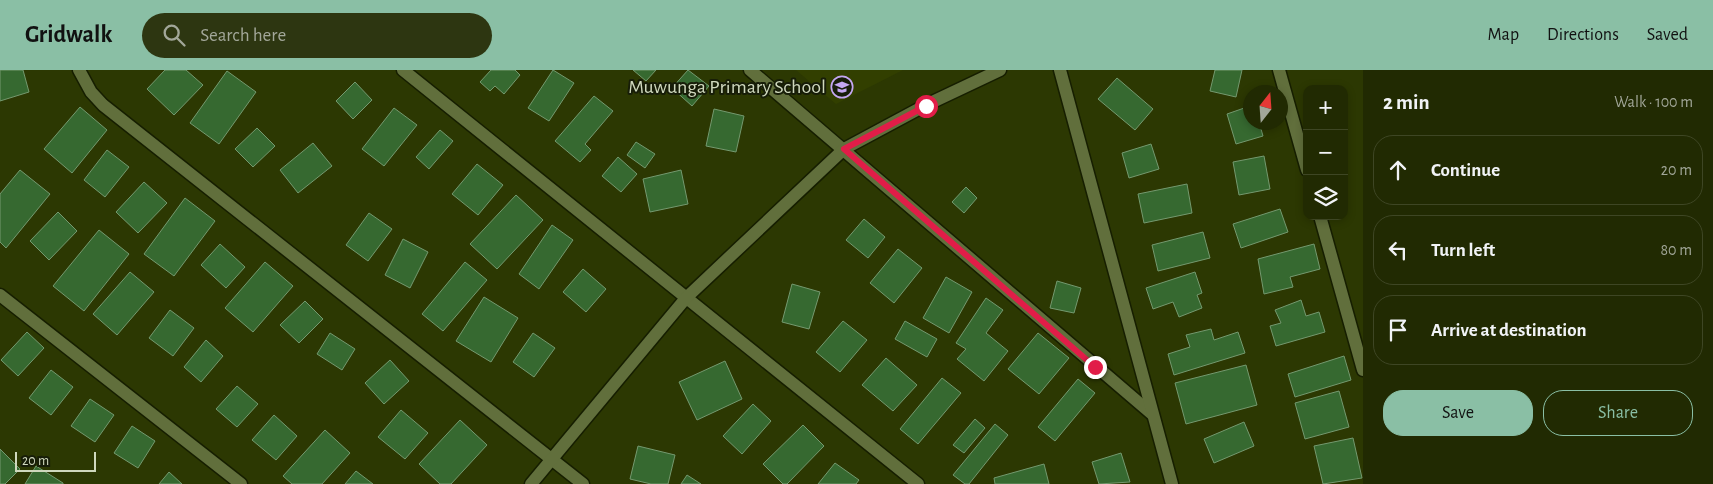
<!DOCTYPE html>
<meta charset="utf-8">
<style>
:root{--surface:#212a02;--page:#2d3611;--text:#f1f3f6;--muted:#a2a799;--line:#3e4624;--accent:#8abfa5}
body{margin:0;font-family:"Alegreya Sans",sans-serif;background:var(--page);color:var(--text)}
.controls{position:absolute;right:15px;top:15px;display:grid;overflow:hidden;border-radius:10px;box-shadow:0 2px 8px #0003}
.controls button{width:45px;height:45px;display:grid;place-items:center;padding:0;border:0;border-bottom:1px solid var(--line);background:var(--surface);color:var(--text);font:25px sans-serif}
.compass{position:absolute;left:1243px;top:15px;width:45px;height:45px;border-radius:50%;background:var(--surface);box-shadow:0 2px 8px #0003;rotate:17deg}
.scale{position:absolute;left:15px;bottom:12px;width:81px;box-sizing:border-box;padding-left:5px;border:2px solid #cfd8bd;border-top:0;font-size:14px;line-height:18px;white-space:nowrap;color:#cfd8bd;-webkit-text-stroke:4px #171d08;paint-order:stroke}
.stop{position:absolute;width:15px;height:15px;margin:-11px;border:4px solid #e11d48;border-radius:50%;background:#fff}
.stop.end{background:#e11d48;border-color:#fff;box-shadow:0 1px 5px #0008}
.list{margin:0;padding:0;list-style:none}
h2{display:flex;justify-content:space-between;align-items:center;height:65px;margin:0;padding:0 20px;font-size:21px}
h2 small{font-size:16px;font-weight:400;color:var(--muted)}
.list li{display:grid;grid-template-columns:32px 1fr auto;gap:15px;align-items:center;box-sizing:border-box;height:70px;margin:0 10px 10px;padding:0 10px;border:1px solid var(--line);border-radius:20px}
.list b{display:block;font-size:19px;white-space:nowrap}
.list em{font-size:16px;font-style:normal;color:var(--muted)}
.actions{display:flex;gap:10px;padding:15px 20px}
.actions a{flex:1;padding:11px 0;border:1px solid var(--accent);border-radius:20px;text-align:center;font-size:18px;color:var(--accent)}
.actions .main{background:var(--accent);color:#111}
.icon{flex:none;width:28px;height:28px;fill:none;stroke:currentColor;stroke-width:2;stroke-linecap:round;stroke-linejoin:round}
.map{position:relative;flex:none;width:1363px;height:414px;overflow:hidden}
header{display:flex;align-items:center;gap:30px;box-sizing:border-box;height:70px;padding:0 25px;background:var(--accent);color:#111}
header strong{font-size:24px}
nav{display:flex;gap:28px;margin-inline-start:auto;font-size:18px}
.search{width:350px;height:45px;background:var(--page);display:flex;align-items:center;gap:12px;box-sizing:border-box;padding:0 18px;border-radius:28px;color:var(--muted);font-size:19px}
main{display:flex}
aside{flex:1;background:var(--surface)}
.map>svg:first-child{display:block}
.built{fill:#323f00}
.building{fill:#366930;stroke:#74996f}
.lines{fill:none;stroke-linecap:round;stroke-linejoin:round}
.street-casing{stroke:#161e00;stroke-width:15}
.street{stroke:#616f3c;stroke-width:12}
.route{stroke:#e11d48;stroke-width:6}
.labels{text-anchor:middle;dominant-baseline:central;stroke-width:4;stroke-linejoin:round;paint-order:stroke}
.poi-label{font-size:20px;fill:#cfd8bd;stroke:#171d08;text-anchor:end}
</style>
<header>
<strong>Gridwalk</strong>
<div class="search"><svg class="icon" aria-label="search" viewBox="0 0 24 24"><circle cx="10" cy="10" r="6"/><path d="M15 15l6 6"/></svg>Search here</div>
<nav><a>Map</a><a>Directions</a><a>Saved</a></nav>
</header>
<main>
<div class="map">
<svg width="1363" height="414" viewBox="0 0 1363 414">
<rect width="100%" height="100%" fill="#2c3802"/>
<polygon class="built" points="796,0 903,0 836,34"/>
<g class="building">
<polygon points="0,0 23,0 29,22 0,31"/>
<polygon points="165,0 186,0 203,15 174,45 147,19"/>
<polygon points="491,0 515,0 520,5 504,24 495,16 490,21 480,12"/>
<polygon points="553,0 574,13 549,51 528,38"/>
<polygon points="633,0 656,0 646,11"/>
<polygon points="688,0 709,16 692,36 672,18"/>
<polygon points="1215,0 1242,0 1236,27 1210,21"/>
<polygon points="227,1 256,22 219,74 190,53"/>
<polygon points="1117,8 1153,39 1135,60 1098,29"/>
<polygon points="355,12 372,30 353,49 336,31"/>
<polygon points="594,26 613,41 585,74 591,80 580,92 555,71"/>
<polygon points="1250,36 1250,52 1259,52 1263,66 1236,74 1227,44"/>
<polygon points="80,37 107,60 72,103 44,79"/>
<polygon points="394,38 417,55 384,96 362,79"/>
<polygon points="714,39 744,46 736,82 706,76"/>
<polygon points="257,58 275,76 253,97 235,79"/>
<polygon points="440,60 453,71 429,99 416,87"/>
<polygon points="636,72 655,84 645,98 627,85"/>
<polygon points="313,73 332,96 298,123 280,100"/>
<polygon points="1151,74 1159,99 1129,108 1122,83"/>
<polygon points="107,80 129,97 105,127 84,110"/>
<polygon points="1264,86 1270,119 1239,125 1233,92"/>
<polygon points="618,87 637,104 621,122 602,106"/>
<polygon points="477,94 503,115 478,145 452,124"/>
<polygon points="20,100 50,124 6,178 0,172 0,124"/>
<polygon points="681,100 688,134 650,142 643,109"/>
<polygon points="144,112 167,133 138,163 116,142"/>
<polygon points="1187,114 1192,143 1144,153 1138,124"/>
<polygon points="966,117 977,128 964,143 952,132"/>
<polygon points="516,125 543,150 497,199 470,174"/>
<polygon points="185,128 215,151 174,206 144,184"/>
<polygon points="1280,139 1288,162 1241,178 1233,154"/>
<polygon points="58,142 77,161 49,190 30,171"/>
<polygon points="369,143 392,159 368,191 346,175"/>
<polygon points="864,149 885,167 868,188 846,170"/>
<polygon points="552,155 573,170 539,219 519,204"/>
<polygon points="99,160 129,184 84,241 53,216"/>
<polygon points="1203,162 1210,188 1158,201 1152,175"/>
<polygon points="403,169 428,182 410,218 385,205"/>
<polygon points="220,174 245,197 226,218 201,195"/>
<polygon points="1314,174 1320,199 1290,207 1293,217 1264,224 1258,189"/>
<polygon points="898,179 922,198 894,233 870,213"/>
<polygon points="265,192 293,216 253,262 225,238"/>
<polygon points="465,192 487,210 443,261 422,244"/>
<polygon points="583,199 606,219 586,242 563,222"/>
<polygon points="130,202 154,222 117,265 93,244"/>
<polygon points="1195,202 1202,223 1197,225 1202,238 1179,247 1173,232 1153,239 1146,218"/>
<polygon points="946,207 972,222 949,263 923,248"/>
<polygon points="1057,211 1081,218 1074,243 1050,238"/>
<polygon points="792,214 820,222 809,259 782,252"/>
<polygon points="484,227 518,248 491,292 456,271"/>
<polygon points="986,228 1003,240 986,263 1008,281 984,311 957,289 966,279 956,273"/>
<polygon points="1301,230 1306,246 1319,242 1325,262 1276,276 1270,256 1281,253 1275,240"/>
<polygon points="305,231 323,249 299,273 280,255"/>
<polygon points="170,240 194,258 173,286 149,268"/>
<polygon points="843,251 867,270 840,302 816,282"/>
<polygon points="905,251 937,269 927,287 895,269"/>
<polygon points="1211,259 1214,270 1238,262 1245,283 1174,305 1168,284 1190,277 1186,265"/>
<polygon points="27,262 44,278 18,306 1,290"/>
<polygon points="330,263 355,279 342,300 317,284"/>
<polygon points="533,263 555,278 534,307 513,292"/>
<polygon points="1038,263 1069,288 1039,324 1008,299"/>
<polygon points="206,270 223,286 201,312 184,297"/>
<polygon points="1344,286 1351,310 1295,327 1288,304"/>
<polygon points="886,288 917,315 893,341 862,315"/>
<polygon points="390,290 409,311 384,334 365,313"/>
<polygon points="725,291 742,329 697,350 679,312"/>
<polygon points="1246,295 1257,335 1186,354 1175,313"/>
<polygon points="51,300 73,317 51,345 29,328"/>
<polygon points="942,308 961,323 918,374 900,359"/>
<polygon points="1078,309 1095,323 1055,371 1038,357"/>
<polygon points="237,316 258,334 237,357 216,339"/>
<polygon points="1339,321 1349,357 1305,369 1295,333"/>
<polygon points="90,329 114,345 95,372 71,356"/>
<polygon points="753,334 771,351 742,384 723,366"/>
<polygon points="401,340 428,363 405,389 378,367"/>
<polygon points="274,345 297,366 276,390 252,370"/>
<polygon points="975,349 985,358 964,383 953,375"/>
<polygon points="460,350 487,375 451,414 440,414 419,394"/>
<polygon points="1244,352 1254,376 1214,393 1204,369"/>
<polygon points="995,354 1008,365 969,414 965,414 953,405"/>
<polygon points="803,355 824,376 787,414 783,414 763,394"/>
<polygon points="132,356 155,371 138,398 114,383"/>
<polygon points="325,360 350,383 322,414 292,414 283,406"/>
<polygon points="1353,368 1362,408 1323,414 1314,376"/>
<polygon points="638,376 675,385 668,414 651,414 630,409"/>
<polygon points="0,379 20,399 5,414 0,414"/>
<polygon points="1121,383 1130,412 1099,414 1092,392"/>
<polygon points="835,393 859,410 856,414 818,414"/>
<polygon points="1044,394 1049,414 995,414 994,408"/>
<polygon points="36,396 63,413 63,414 25,414"/>
<polygon points="356,401 373,414 345,414"/>
<polygon points="169,402 182,414 159,414"/>
<polygon points="687,405 701,414 681,414"/>
</g>
<g class="lines">
<g class="street-casing">
<g id="street">
<polyline points="79,0 91,22 103,35 583,414"/>
<polyline points="403,0 918,414"/>
<polyline points="750,0 1152,344"/>
<polyline points="1060,0 1172,414"/>
<polyline points="1279,0 1307,100"/>
<polyline points="1320,146 1363,300"/>
<polyline points="0,225 241,414"/>
<polyline points="531,414 686,228 844,79 926,35 1000,0"/>
</g>
</g>
<use href="#street" class="street"/>
</g>
<g class="lines">
<polyline class="route" points="926,36 844,79 1095,297"/>
</g>
<defs>
<g id="school-ring" transform="scale(1.125)"><circle r="9.5" fill="#171d08" stroke="#c4a7f1" stroke-width="1.5"/><path d="M0-5L7-2L0 1L-7-2ZM-4 1L0 2.5L4 1V4Q0 6-4 4Z" fill="#c4a7f1"/></g>
</defs>
<g fill-rule="evenodd">
<use href="#school-ring" x="842" y="17"/>
</g>
<g class="labels">
<g class="poi-label">
<text x="826" y="17">Muwunga Primary School</text>
</g>
</g>
</svg>
<div class="controls">
<button>+</button>
<button>−</button>
<button><svg class="icon" aria-label="layers" viewBox="0 0 24 24"><path d="M12 4l9 5-9 5-9-5zM3 14l9 5 9-5"/></svg></button>
</div>
<svg class="compass" viewBox="-18 -18 36 36"><path d="M0-13l5 13h-10z" fill="#e53935"/><path d="M0 13l5-13h-10z" fill="#a2a799"/></svg>
<div class="scale">20 m</div>
<div class="stop" style="left:926px;top:36px"></div>
<div class="stop end" style="left:1095px;top:297px"></div>
</div>
<aside>
<h2>2 min<small>Walk · 100 m</small></h2>
<ul class="list">
<li><svg class="icon" aria-label="ahead" viewBox="0 0 24 24"><path d="M12 20V5M6 11l6-6 6 6"/></svg><div><b>Continue</b></div><em>20 m</em></li>
<li><svg class="icon" aria-label="left" viewBox="0 0 24 24"><path d="M17 20v-9H6M10 6l-5 5 5 5"/></svg><div><b>Turn left</b></div><em>80 m</em></li>
<li><svg class="icon" aria-label="arrive" viewBox="0 0 24 24"><path d="M6 21V4h12l-3 4 3 4H6"/></svg><div><b>Arrive at destination</b></div></li>
</ul>
<div class="actions"><a class="main">Save</a><a>Share</a></div>
</aside>
</main>
